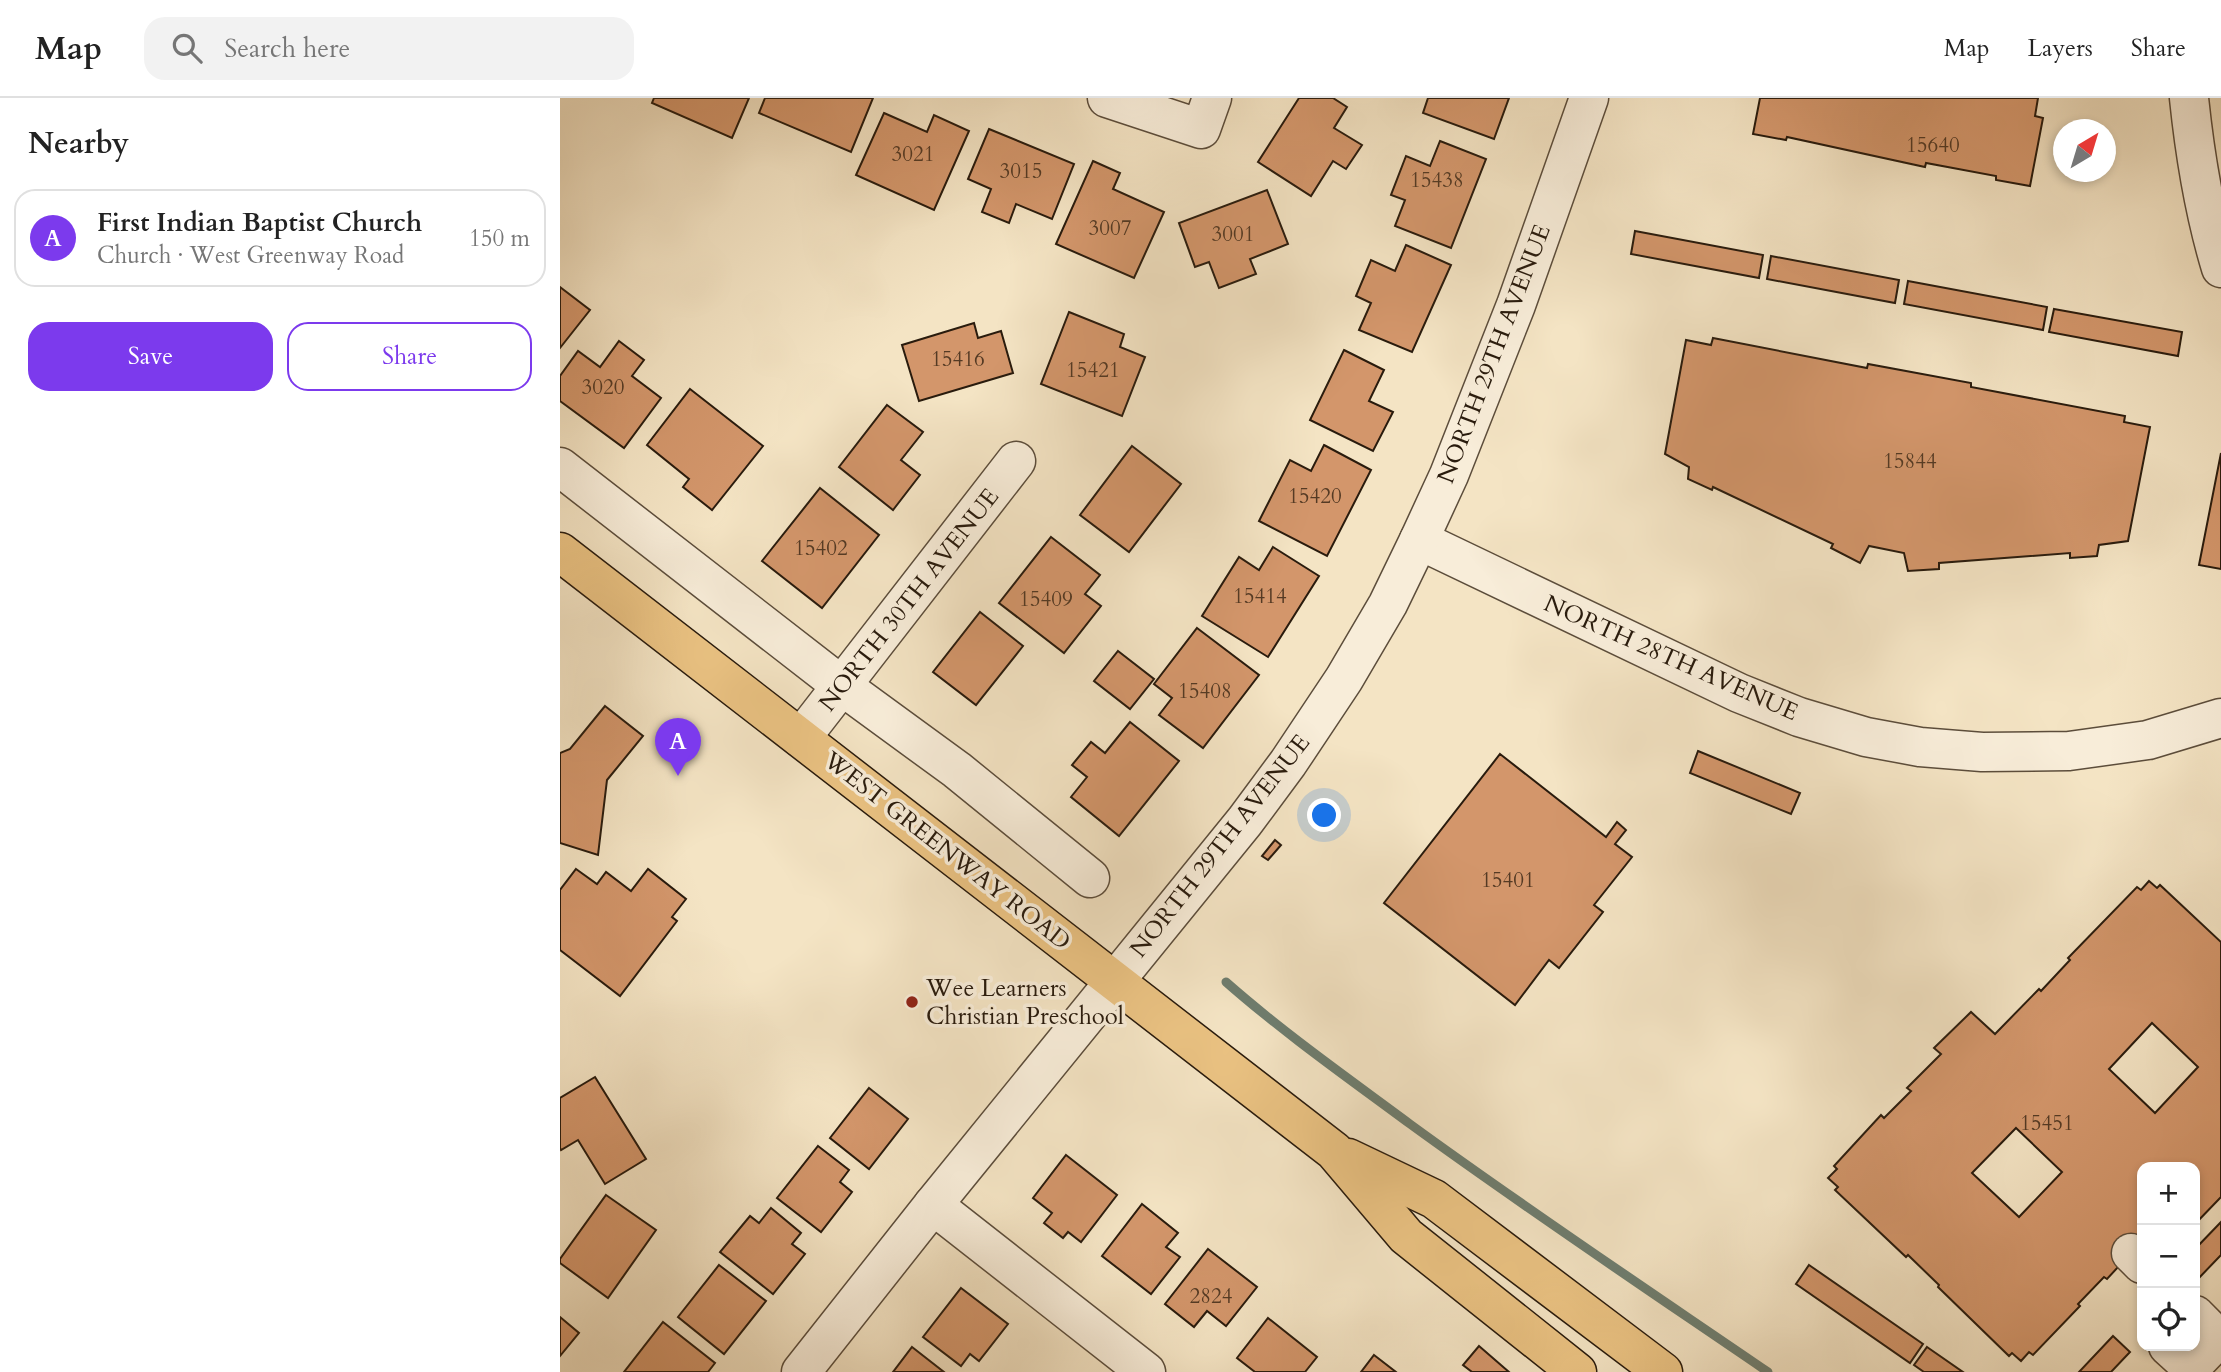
<!DOCTYPE html>
<meta charset="utf-8">
<style>
:root{--surface:#fff;--page:#f2f2f2;--text:#222;--muted:#767676;--line:#e0e0e0;--accent:#7c3aed}
body{margin:0;font-family:Cardo,serif;background:var(--page);color:var(--text)}
.controls{position:absolute;right:21px;bottom:21px;display:grid;overflow:hidden;border-radius:14px;box-shadow:0 4px 10px #0003}
.controls button{width:63px;height:63px;display:grid;place-items:center;padding:0;border:0;border-bottom:2px solid var(--line);background:var(--surface);color:var(--text);font:35px sans-serif}
.compass{position:absolute;left:1493px;top:21px;width:63px;height:63px;border-radius:50%;background:var(--surface);box-shadow:0 4px 10px #0003;rotate:38deg}
.you{position:absolute;left:765px;top:718px;width:24px;height:24px;margin:-18px;border:5px solid #fff;border-radius:50%;background:#1a73e8;box-shadow:0 0 0 10px #1a73e833}
.badge{display:grid;place-items:center;width:46px;height:46px;border-radius:50%;background:var(--accent);color:#fff;font-size:23px;font-weight:700}
.pin{position:absolute;translate:-50% -58px;filter:drop-shadow(0 2px 4px #0008)}
.pin::after{content:'';position:absolute;top:37px;width:24px;height:21px;background:inherit;clip-path:polygon(0 0,100% 0,50% 100%)}
.list{margin:0;padding:0;list-style:none}
h2{display:flex;justify-content:space-between;align-items:center;height:91px;margin:0;padding:0 28px;font-size:30px}
h2 small{font-size:23px;font-weight:400;color:var(--muted)}
.list li{display:grid;grid-template-columns:46px 1fr auto;gap:21px;align-items:center;box-sizing:border-box;height:98px;margin:0 14px 14px;padding:0 14px;border:2px solid var(--line);border-radius:21px}
.list b{display:block;font-size:26px;white-space:nowrap}
.list p{margin:0;font-size:23px;white-space:nowrap;color:var(--muted)}
.list em{font-size:23px;font-style:normal;color:var(--muted)}
.actions{display:flex;gap:14px;padding:21px 28px}
.actions a{flex:1;padding:16px 0;border:2px solid var(--accent);border-radius:21px;text-align:center;font-size:24px;color:var(--accent)}
.actions .main{background:var(--accent);color:#fff}
.icon{flex:none;width:38px;height:38px;fill:none;stroke:currentColor;stroke-width:2;stroke-linecap:round;stroke-linejoin:round}
.map{position:relative;flex:none;width:1661px;height:1274px;overflow:hidden}
header{display:flex;align-items:center;gap:42px;box-sizing:border-box;height:98px;padding:0 35px;background:var(--surface);border-bottom:2px solid var(--line)}
header strong{font-size:33px}
nav{display:flex;gap:38px;margin-inline-start:auto;font-size:24px}
.search{width:490px;height:63px;background:var(--page);display:flex;align-items:center;gap:18px;box-sizing:border-box;padding:0 24px;border-radius:21px;color:var(--muted);font-size:26px}
main{display:flex}
aside{flex:1;background:var(--surface)}
.map>svg:first-child{display:block}
.lines{fill:none;stroke-linecap:round;stroke-linejoin:round}
.stream{stroke:#6e7d6f;stroke-width:9}
.building{fill:#d3966b;stroke:#291b0d;stroke-width:2;fill-rule:evenodd}
.minor-casing{stroke:#5c4d3b;stroke-width:41}
.major-casing{stroke:#291b0d;stroke-width:41}
.minor{stroke:#f8edd9;stroke-width:38}
.major{stroke:#eac282;stroke-width:38}
.poi-dot{fill:#8f2418;stroke:#f8edd9;stroke-width:2.5}
.labels{text-anchor:middle;dominant-baseline:central;stroke-width:7;stroke-linejoin:round;paint-order:stroke}
.number-label{font-size:21px;fill:#543a24}
.street-label{font-size:24px;fill:#291b0d;stroke:#f8edd9}
.poi-label{font-size:24px;fill:#291b0d;stroke:#f8edd9;text-anchor:start}
</style>
<header>
<strong>Map</strong>
<div class="search"><svg class="icon" aria-label="search" viewBox="0 0 24 24"><circle cx="10" cy="10" r="6"/><path d="M15 15l6 6"/></svg>Search here</div>
<nav><a>Map</a><a>Layers</a><a>Share</a></nav>
</header>
<main>
<aside>
<h2>Nearby<small></small></h2>
<ul class="list">
<li><span class="badge">A</span><div><b>First Indian Baptist Church</b><p>Church · West Greenway Road</p></div><em>150 m</em></li>
</ul>
<div class="actions"><a class="main">Save</a><a>Share</a></div>
</aside>
<div class="map">
<svg width="1661" height="1274" viewBox="0 0 1661 1274">
<rect width="100%" height="100%" fill="#f4e4c4"/>
<filter id="stains"><feTurbulence type="fractalNoise" baseFrequency=".00286" numOctaves="4"/><feColorMatrix values="0 0 0 0 .2 0 0 0 0 .09 0 0 0 0 .02 0 0 0 .5 -.17"/></filter>
<radialGradient id="worn" r=".72"><stop offset=".6" stop-color="#630" stop-opacity="0"/><stop offset="1" stop-color="#630" stop-opacity=".3"/></radialGradient>
<g class="lines">
<path class="stream" d="M666 884C724 935 788 980 850 1026 968 1112 1088 1192 1208 1274"/>
</g>
<g class="building">
<polygon points="94,0 189,0 172,40 92,5"/>
<polygon points="205,0 313,0 291,54 199,15"/>
<polygon points="739,0 773,0 787,9 774,30 802,47 786,71 773,63 751,98 698,64"/>
<polygon points="868,0 949,0 934,41 863,15"/>
<polygon points="1200,0 1478,0 1475,18 1483,20 1470,88 1436,82 1436,78 1366,65 1365,69 1227,39 1226,42 1193,36"/>
<polygon points="324,15 367,34 374,17 409,33 374,112 296,77"/>
<polygon points="429,31 514,66 492,121 456,106 449,125 422,114 431,91 408,81"/>
<polygon points="880,43 926,61 891,150 835,128 845,102 831,97 846,58 870,68"/>
<polygon points="533,63 560,75 553,91 604,114 574,180 496,146"/>
<polygon points="707,92 728,146 690,161 696,176 659,190 649,164 635,169 619,125"/>
<polygon points="1075,133 1203,157 1199,180 1071,156"/>
<polygon points="846,147 891,167 852,254 799,232 811,205 796,198 811,162 835,173"/>
<polygon points="1211,158 1339,182 1335,205 1207,181"/>
<polygon points="1348,183 1487,209 1483,232 1344,206"/>
<polygon points="0,189 30,212 0,250"/>
<polygon points="1494,211 1622,234 1618,258 1489,234"/>
<polygon points="509,214 564,236 560,249 585,259 562,318 481,286"/>
<polygon points="414,225 418,240 441,233 453,275 359,303 342,247"/>
<polygon points="1153,240 1307,270 1308,266 1411,285 1411,289 1565,318 1564,324 1590,329 1568,443 1539,447 1537,458 1510,460 1510,455 1379,465 1379,471 1348,473 1344,455 1309,448 1300,465 1271,450 1273,446 1153,389 1152,392 1128,381 1129,369 1105,356 1126,242 1151,247"/>
<polygon points="59,243 84,262 72,278 101,300 64,350 0,303 0,278 18,253 40,269"/>
<polygon points="784,252 824,272 809,303 833,314 813,353 750,322"/>
<polygon points="130,291 203,348 152,412 123,389 129,381 87,347"/>
<polygon points="327,307 363,334 341,362 360,377 333,412 279,369"/>
<polygon points="764,347 811,372 767,458 699,423 730,362 751,373"/>
<polygon points="572,348 621,386 569,454 520,417"/>
<polygon points="1661,355 1661,471 1639,467"/>
<polygon points="260,390 319,437 262,510 202,463"/>
<polygon points="491,439 540,477 525,496 541,508 504,555 439,505"/>
<polygon points="713,449 759,478 708,559 642,518 679,459 699,472"/>
<polygon points="420,514 463,548 416,607 373,574"/>
<polygon points="637,530 699,577 643,650 599,617 612,600 594,586"/>
<polygon points="558,553 594,581 570,611 534,583"/>
<polygon points="45,608 83,638 47,682 38,757 0,745 0,655 10,651"/>
<polygon points="570,624 619,663 559,738 511,699 527,679 512,667 531,644 545,655"/>
<polygon points="1138,653 1240,695 1231,716 1130,675"/>
<polygon points="940,656 1046,739 1057,724 1066,732 1055,746 1072,759 1034,807 1043,814 999,870 989,862 955,907 824,805"/>
<polygon points="715,742 721,747 708,762 702,758"/>
<polygon points="16,771 37,786 46,774 71,793 88,771 126,801 112,819 117,823 60,898 0,852 0,792"/>
<path d="M1589 783 1597 790 1600 787 1661 844V1099L1635 1126V1069H1582V1143L1547 1181 1544 1179 1518 1206 1520 1208 1473 1257 1469 1254 1461 1263 1452 1255 1449 1258 1378 1189 1379 1187 1348 1157 1346 1159 1275 1092 1278 1089 1268 1080 1277 1071 1274 1068 1321 1017 1324 1020 1351 993 1347 990 1381 956 1374 950 1411 914 1435 936 1479 891 1481 893 1510 862 1508 860 1577 789 1581 792ZM1592 925 1638 969 1595 1015 1549 971ZM1456 1030 1502 1074 1459 1119 1412 1075Z"/>
<polygon points="35,979 86,1061 45,1086 18,1042 1,1052 0,1050 0,1000"/>
<polygon points="309,990 348,1021 309,1071 270,1040"/>
<polygon points="258,1048 289,1072 280,1084 292,1094 261,1134 217,1100"/>
<polygon points="506,1057 557,1097 521,1144 508,1134 503,1140 484,1125 492,1115 473,1100"/>
<polygon points="46,1097 96,1132 48,1200 0,1165 0,1161"/>
<polygon points="582,1106 618,1135 606,1149 620,1159 591,1196 542,1158"/>
<polygon points="211,1110 241,1135 232,1146 245,1156 213,1196 160,1154 190,1118 199,1125"/>
<polygon points="1661,1124 1661,1157 1636,1183 1635,1151"/>
<polygon points="648,1151 697,1189 666,1228 647,1213 634,1229 605,1206"/>
<polygon points="159,1167 206,1203 164,1256 118,1219"/>
<polygon points="1249,1167 1363,1246 1350,1265 1236,1186"/>
<polygon points="401,1190 448,1226 419,1263 410,1256 401,1268 363,1239"/>
<polygon points="0,1219 19,1235 0,1258"/>
<polygon points="708,1220 757,1259 745,1274 695,1274 677,1260"/>
<polygon points="103,1224 155,1265 148,1274 64,1274"/>
<polygon points="1553,1238 1570,1254 1551,1274 1519,1274"/>
<polygon points="919,1248 949,1274 912,1274 903,1267"/>
<polygon points="352,1249 384,1274 333,1274"/>
<polygon points="1367,1249 1403,1274 1364,1274 1354,1267"/>
<polygon points="814,1257 836,1274 801,1274"/>
</g>
<g class="lines">
<g class="minor-casing">
<g id="minor">
<polyline points="547,0 641,31 652,0"/>
<path d="M1629 0C1635 58 1644 114 1661 170"/>
<polyline points="0,369 282,588 397,672 530,780"/>
<polyline points="859,442 1179,595 1239,619 1306,639 1360,649 1422,654 1509,653 1588,642 1661,620"/>
<polyline points="241,640 456,363"/>
<polyline points="373,1107 586,1274"/>
<polyline points="1571,1155 1582,1166"/>
<polyline points="1635,1217 1661,1243"/>
<polyline points="1608,1248 1631,1269 1661,1238"/>
<polyline points="241,1274 373,1107 685,723 728,665 784,581 828,506 859,442 889,377 956,207 1029,0"/>
</g>
</g>
<g class="major-casing">
<g id="major">
<polyline points="0,454 774,1053 846,1138 1017,1274"/>
<polyline points="788,1060 874,1101 1103,1274"/>
</g>
</g>
<use href="#minor" class="minor"/>
<use href="#major" class="major"/>
</g>
<circle class="poi-dot" cx="352" cy="904" r="7"/>
<g class="labels">
<g class="number-label">
<text x="1373" y="47">15640</text>
<text x="353" y="56">3021</text>
<text x="461" y="73">3015</text>
<text x="877" y="82">15438</text>
<text x="550" y="130">3007</text>
<text x="673" y="136">3001</text>
<text x="398" y="261">15416</text>
<text x="533" y="272">15421</text>
<text x="43" y="289">3020</text>
<text x="1350" y="363">15844</text>
<text x="755" y="398">15420</text>
<text x="261" y="450">15402</text>
<text x="700" y="498">15414</text>
<text x="486" y="501">15409</text>
<text x="645" y="593">15408</text>
<text x="948" y="782">15401</text>
<text x="1487" y="1025">15451</text>
<text x="651" y="1198">2824</text>
</g>
<g class="street-label">
<text transform="translate(934 256) rotate(-69)">NORTH 29TH AVENUE</text>
<text transform="translate(349 502) rotate(-52)">NORTH 30TH AVENUE</text>
<text transform="translate(1111 560) rotate(24)">NORTH 28TH AVENUE</text>
<text transform="translate(660 748) rotate(-52)">NORTH 29TH AVENUE</text>
<text transform="translate(387 753) rotate(38)">WEST GREENWAY ROAD</text>
</g>
<g class="poi-label">
<text x="366" y="890">Wee Learners<tspan x="366" dy="28">Christian Preschool</tspan></text>
</g>
</g>
<rect width="100%" height="100%" filter="url(#stains)"/>
<rect width="100%" height="100%" fill="url(#worn)"/>
</svg>
<div class="controls">
<button>+</button>
<button>−</button>
<button><svg class="icon" aria-label="locate" viewBox="0 0 24 24"><circle cx="12" cy="12" r="6"/><path d="M12 2v4M12 18v4M2 12h4M18 12h4"/></svg></button>
</div>
<svg class="compass" viewBox="-18 -18 36 36"><path d="M0-13l5 13h-10z" fill="#e53935"/><path d="M0 13l5-13h-10z" fill="#767676"/></svg>
<div class="you"></div>
<div class="pin badge" style="left:118px;top:678px">A</div>
</div>
</main>
